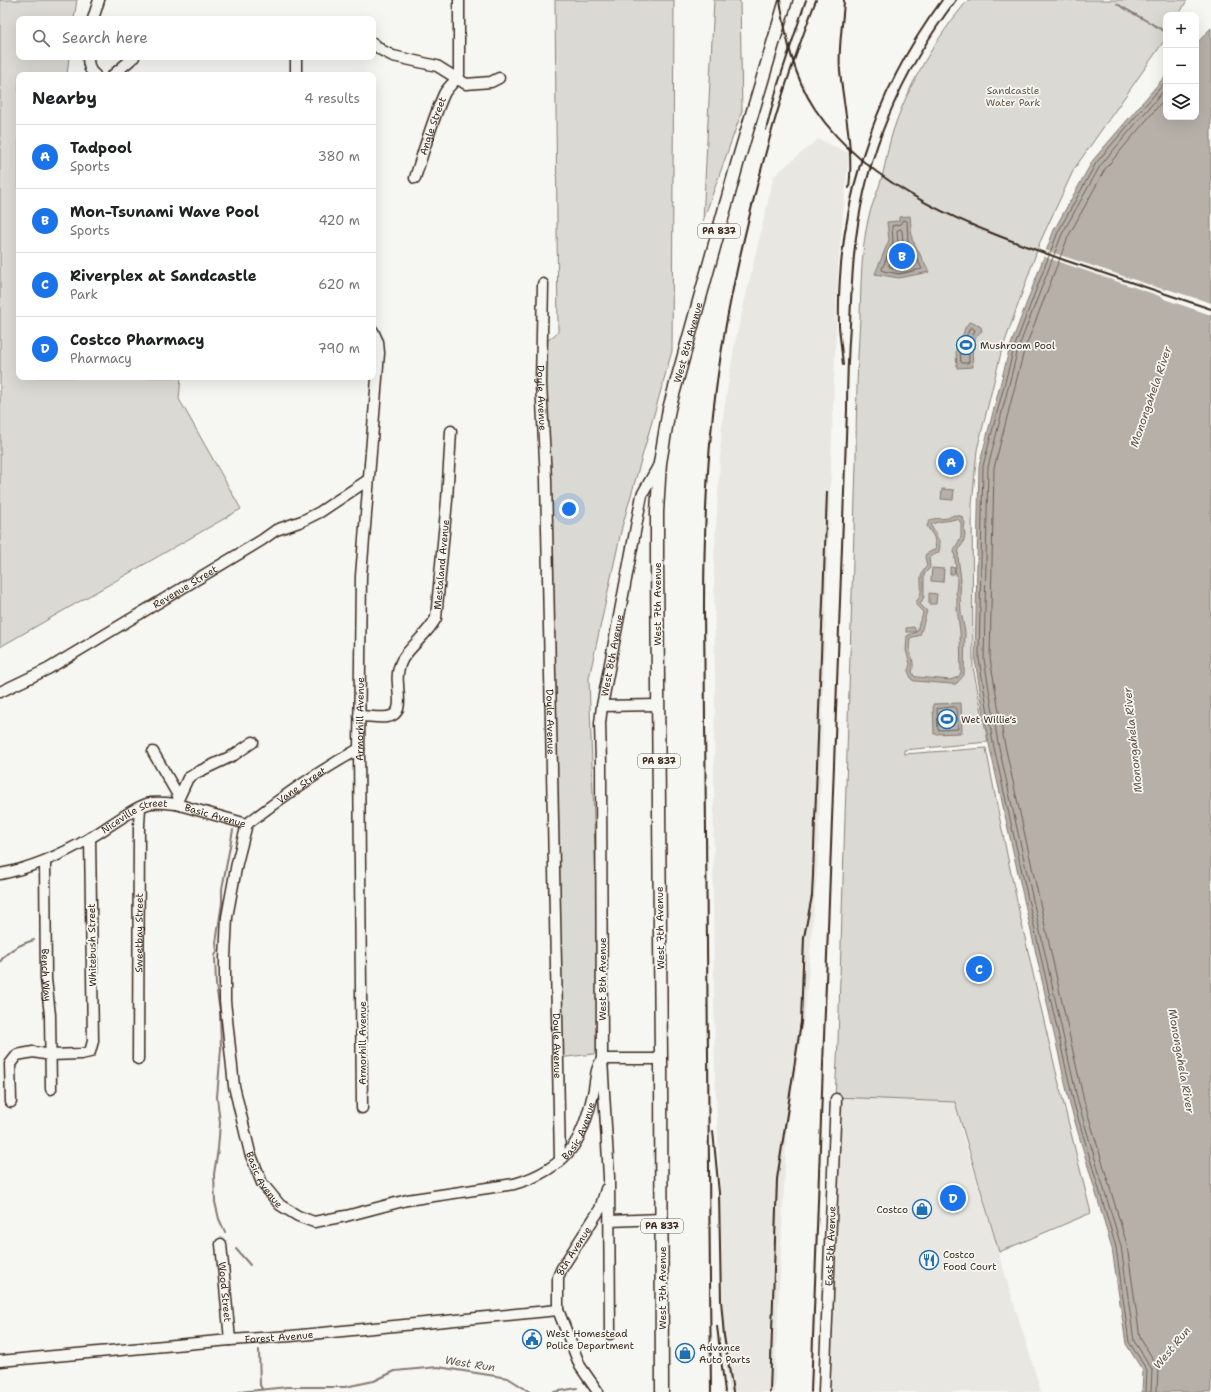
<!DOCTYPE html>
<meta charset="utf-8">
<style>
:root{--surface:#fff;--page:#f6f6f6;--text:#202124;--muted:#757577;--line:#e0e0e0;--accent:#1a73e8}
body{margin:0;font-family:"Shantell Sans",sans-serif;background:var(--page);color:var(--text)}
.controls{position:absolute;right:12px;top:12px;display:grid;overflow:hidden;border-radius:8px;box-shadow:0 4px 16px #0002}
.controls button{width:36px;height:36px;display:grid;place-items:center;padding:0;border:0;border-bottom:1px solid var(--line);background:var(--surface);color:var(--text);font:20px sans-serif}
.you{position:absolute;left:569px;top:509px;width:14px;height:14px;margin:-10px;border:3px solid #fff;border-radius:50%;background:#1a73e8;box-shadow:0 0 0 6px #1a73e833}
.badge{display:grid;place-items:center;width:26px;height:26px;border-radius:50%;background:var(--accent);color:#fff;font-size:13px;font-weight:700}
.pin{position:absolute;translate:-50% -50%;border:2px solid #fff;box-shadow:0 1px 4px #0006}
.list{margin:0;padding:0;list-style:none}
h2{display:flex;justify-content:space-between;align-items:center;height:52px;margin:0;padding:0 16px;font-size:17px}
h2 small{font-size:13px;font-weight:400;color:var(--muted)}
.list li{display:grid;grid-template-columns:26px 1fr auto;gap:12px;align-items:center;box-sizing:border-box;height:64px;padding:0 16px;border-top:1px solid var(--line)}
.list b{display:block;font-size:15px;white-space:nowrap}
.list p{margin:0;font-size:13px;white-space:nowrap;color:var(--muted)}
.list em{font-size:13px;font-style:normal;color:var(--muted)}
.icon{flex:none;width:22px;height:22px;fill:none;stroke:currentColor;stroke-width:2;stroke-linecap:round;stroke-linejoin:round}
.map{position:relative;flex:none;width:1211px;height:1392px;overflow:hidden}
.search{position:absolute;background:var(--surface);box-shadow:0 4px 16px #0002;left:16px;top:16px;width:360px;height:44px;display:flex;align-items:center;gap:10px;box-sizing:border-box;padding:0 14px;border-radius:8px;color:var(--muted);font-size:15px}
.panel{position:absolute;background:var(--surface);box-shadow:0 4px 16px #0002;left:16px;top:72px;width:360px;height:308px;border-radius:8px}
.map>svg:first-child{display:block}
.built{fill:#e8e7e2}
.green{fill:#dad9d3;stroke:#8a8278}
.water{fill:#b6b0a9;stroke:#857a71;fill-rule:evenodd}
.pier{fill:#f6f6f2}
.lines{fill:none;stroke-linecap:round;stroke-linejoin:round}
.shore{stroke:#6c6056;stroke-width:1}
.stream{stroke:#857a71;stroke-width:2}
.minor-casing{stroke:#3b2a1e;stroke-width:13}
.major-casing{stroke:#3b2a1e;stroke-width:15}
.minor{stroke:#f6f6f2;stroke-width:10}
.major{stroke:#f6f6f2;stroke-width:12}
.rail{stroke:#3b2a1e;stroke-width:2}
.labels{text-anchor:middle;dominant-baseline:central;stroke-width:3.5;stroke-linejoin:round;paint-order:stroke}
.shield{fill:#f6f6f2;stroke:#73675e;stroke-width:1}
.shield-label{font-size:9px;font-weight:bold;fill:#3b2a1e}
.park-label{font-size:10px;fill:#63564b;stroke:#f6f6f2}
.street-label{font-size:10px;fill:#3b2a1e;stroke:#f6f6f2}
.poi-label{font-size:10px;fill:#3b2a1e;stroke:#f6f6f2;text-anchor:start}
.water-label{font-size:11px;font-style:italic;fill:#605248;stroke:#f6f6f2}
</style>
<div class="map">
<svg width="1211" height="1392" viewBox="0 0 1211 1392">
<rect width="100%" height="100%" fill="#f6f6f2"/>
<filter id="ink" filterUnits="userSpaceOnUse"><feTurbulence type="fractalNoise" baseFrequency=".025" numOctaves="2"/><feDisplacementMap in="SourceGraphic" scale="8" xChannelSelector="R" yChannelSelector="G"/><feConvolveMatrix kernelMatrix="1 2 1 2 8 2 1 2 1" color-interpolation-filters="sRGB"/></filter>
<g filter="url(#ink)">
<g class="built">
<polygon points="818,139 849,153 838,267 825,635 818,861 805,1012 787,1125 774,1392 729,1392 724,1356 720,1182 715,1074 713,895 715,684 714,562 722,423 735,342 774,176"/>
<polygon points="835,1097 955,1102 963,1136 1041,1392 817,1392 823,1249 829,1179"/>
</g>
<g class="green">
<polygon points="0,0 77,0 74,19 19,19 19,57 69,57 67,75 19,75 19,377 181,377 179,399 241,509 0,647"/>
<polygon points="555,0 674,0 672,351 622,527 589,678 602,1053 558,1058 542,345 558,332"/>
<polygon points="714,0 740,0 742,111 703,221"/>
<path d="M968 0H1187L1179 15H1166V38L1164 41 1074 169 1040 242 1001 353 977 450 972 505 973 667 988 742 904 750V754L986 748C1015 904 1052 1059 1091 1213L999 1252 955 1102 835 1097 838 1042 856 465C856 415 857 366 860 317 861 285 861 252 868 220 871 205 878 192 882 177 886 162 888 146 893 131 909 83 936 38 968 0Z"/>
</g>
<g class="water">
<polygon points="1211,28 1211,1392 1142,1392 1143,1371 1126,1344 1112,1248 1070,1105 989,744 975,660 979,466 1010,347 1054,230 1093,160 1166,75 1166,117 1196,117 1196,44"/>
<polygon points="910,216 912,239 929,272 899,278 875,274 889,240 887,222 899,221 899,217"/>
<path d="M969 322 975 323 974 324H976L981 327 982 331C971 338 972 354 973 367L957 368 956 351 959 342 962 338 965 328Z"/>
<polygon points="946,452 958,454 960,458 959,468 947,473 942,471 941,468 943,455"/>
<polygon points="942,489 954,490 953,500 941,499"/>
<path d="M954 515 961 516 965 523 964 529 965 536 963 543 959 549 958 557 961 580 960 594 961 612 965 632 964 675 956 684H951L915 681 912 680 908 671 910 664 906 650 907 636 916 632H906V628L914 627 916 632 918 630C918 620 922 621 923 612L916 605C916 600 918 600 920 596 924 583 916 578 927 566L925 557 926 554 936 549 934 537 927 526C930 515 939 520 947 518 949 518 951 516 954 515ZM955 519H958L961 523V537L954 550 956 568 950 567V574H954L955 568 957 580 956 593 957 598V608L960 632 961 673 958 677 950 680 917 677 914 676 912 672C915 661 911 659 910 649 909 646 910 642 910 638 914 636 917 637 920 635 921 633 926 614 927 611L920 604 924 597V576L925 573 930 568 929 557 938 553C944 543 934 533 931 525 938 520 947 522 955 519Z"/>
<polygon points="932,568 944,569 943,582 931,581"/>
<polygon points="929,593 937,594 936,604 929,604"/>
<polygon points="961,703 962,733 934,734 933,704"/>
</g>
<polygon class="pier" points="1045,250 1156,287 1166,290 1167,289 1211,303 1211,315 1164,299 1164,298 1154,294 1042,256"/>
<g class="lines">
<g class="shore">
<polygon points="903,220 907,221 908,240 922,269 899,274 883,271 882,269 893,242 892,226 900,224"/>
<polygon points="901,229 902,231 903,242 914,265 899,269 890,267 889,265 898,243 897,231"/>
<polygon points="971,327 975,330 969,345 969,362 967,363 962,363 961,362 960,352 962,345"/>
<polygon points="955,707 957,709 958,729 938,730 937,709"/>
<circle cx="947" cy="719" r="6"/>
<polyline points="1146,1392 1147,1370 1129,1342 1116,1247 1074,1104 993,743 979,659 983,466 1014,348 1058,232 1096,163 1166,81"/>
<polyline points="1151,1392 1152,1369 1134,1341 1121,1246 1078,1102 998,743 984,659 988,467 1018,349 1062,234 1100,166 1166,88"/>
<polyline points="1157,1392 1158,1367 1140,1338 1127,1245 1084,1101 1004,741 990,658 994,468 1024,351 1068,237 1105,169 1166,97"/>
</g>
<g class="stream">
<polyline points="1117,4 1166,32"/>
<path d="M0 962C7 950 21 944 34 940"/>
<polyline points="225,1232 219,1219 215,1202 214,1174 218,1149 220,1123 217,1097 221,1049 220,1011 216,985 215,956 217,951 216,943 222,903 222,889 233,830"/>
<polyline points="236,1249 250,1265"/>
<polyline points="259,1350 260,1385 262,1389"/>
<polyline points="239,1392 287,1387 345,1387 374,1381 395,1371 438,1367 508,1378 530,1392"/>
<polyline points="554,1392 577,1388"/>
</g>
<g class="minor-casing">
<g id="minor">
<polyline points="93,19 99,0"/>
<polyline points="373,43 381,50 393,56 437,66 466,84 491,82 499,78"/>
<path d="M88 57C88 63 89 71 95 75"/>
<polyline points="113,75 134,57"/>
<polyline points="296,75 296,57"/>
<path id="s1" d="M415 178C424 150 432 121 444 94 448 86 456 82 459 74V0"/>
<path id="s2" d="M543 284 541 383 546 479 560 1160"/>
<path id="s3" d="M0 692 48 669 262 540 276 530 302 521 320 512 368 480"/>
<polyline points="602,706 658,705"/>
<path id="s4" d="M359 716C368 716 378 718 387 717 404 715 398 696 398 684 397 676 398 668 402 660 411 645 428 634 436 618L447 500 451 431"/>
<polyline points="153,752 179,797"/>
<path id="s5" d="M176 804 247 824"/>
<path id="s6" d="M247 824 237 863 227 917 225 958V1001L234 1086 250 1153 262 1183 280 1205 298 1216 314 1222 346 1216 407 1200 514 1184C536 1178 561 1165 574 1145 584 1130 589 1111 593 1094 596 1081 595 1069 602 1059H661"/>
<path id="s7" d="M247 824C282 797 319 771 359 749"/>
<path id="s8" d="M45 861 46 979 50 1015 51 1089"/>
<path id="s9" d="M0 874C32 868 63 854 90 838 107 829 134 806 151 803 159 802 168 803 176 804L188 778 198 772 234 755 253 742"/>
<path id="s10" d="M138 1059 139 825 140 807"/>
<polyline points="11,1102 10,1064 17,1055 33,1052 51,1055 81,1054 90,1052 93,1041 90,838"/>
<path id="s11" d="M362 1108 359 749 361 576 379 353 378 342 373 331"/>
<polyline points="610,1221 662,1219"/>
<path id="s12" d="M221 1244 230 1340"/>
<path id="s13" d="M610 1334 609 1177 602 1059 601 764 600 723 602 706 642 495 660 463"/>
<path id="s14" d="M0 1361 230 1340 291 1336 558 1310"/>
<path id="s15" d="M598 1392 580 1366 558 1310V1277L562 1268 600 1209 606 1189"/>
<path id="s16" d="M824 1392 836 1099"/>
</g>
</g>
<g class="major-casing">
<g id="major">
<path id="s17" d="M662 1392 661 1059 657 560V512L660 463 669 409 738 161 786 0"/>
</g>
</g>
<use href="#minor" class="minor"/>
<use href="#major" class="major"/>
<g class="rail">
<path d="M780 0C786 38 793 76 815 109 871 192 977 229 1067 261 1115 277 1163 293 1211 309"/>
<path d="M844 0C843 24 838 47 840 71 844 110 854 148 849 188"/>
<polyline points="766,130 778,84 806,0"/>
<path d="M843 365C842 352 840 339 839 326 836 209 872 94 942 0"/>
<polyline points="713,1131 719,1193 721,1300 724,1336 733,1392"/>
<polyline points="717,1326 725,1392"/>
<path d="M711 1392 704 608C704 535 706 462 716 390 723 332 735 275 749 218 759 177 769 137 782 97 792 65 804 32 816 0"/>
<polyline points="770,1392 777,1179 801,1022 804,937 812,896 813,875 827,492"/>
<path d="M811 1392 847 410C847 382 848 354 850 325 851 296 852 267 856 238 867 150 903 70 956 0"/>
</g>
</g>
</g>
<defs>
<g id="stadium-ring" transform="scale(1)"><circle r="9.5" fill="#f6f6f2" stroke="#1f6fb2" stroke-width="1.5"/><path d="M0-5a6.5 5 0 1 0 0 10a6.5 5 0 1 0 0-10ZM-3.5-1.8h7v3.6h-7Z" fill="#1f6fb2"/></g>
<g id="shop-ring" transform="scale(1)"><circle r="9.5" fill="#f6f6f2" stroke="#1f6fb2" stroke-width="1.5"/><path d="M-5-2.5h2.3a2.7 3.5 0 0 1 5.4 0H5L5.5 6h-11ZM-1.5-2.5h3a1.5 2.3 0 0 0-3 0Z" fill="#1f6fb2"/></g>
<g id="restaurant-ring" transform="scale(1)"><circle r="9.5" fill="#f6f6f2" stroke="#1f6fb2" stroke-width="1.5"/><path d="M-5-6h1v4h1v-4h1v4h1v-4h1v5L-1.5 .5V6h-2V.5L-5-1ZM5-6V6H3V1.5H1.5Q1.5-4 5-6Z" fill="#1f6fb2"/></g>
<g id="civic-ring" transform="scale(1)"><circle r="9.5" fill="#f6f6f2" stroke="#1f6fb2" stroke-width="1.5"/><path d="M-.6-6.5H3V-4.5H.6V-3L4-1V1h2V6H-6V1h2V-1L-.6-3ZM-1.2 2.5V6h2.4V2.5Z" fill="#1f6fb2"/></g>
</defs>
<g fill-rule="evenodd">
<use href="#stadium-ring" x="966" y="345"/>
<use href="#stadium-ring" x="947" y="719"/>
<use href="#shop-ring" x="922" y="1209"/>
<use href="#restaurant-ring" x="929" y="1260"/>
<use href="#civic-ring" x="532" y="1339"/>
<use href="#shop-ring" x="685" y="1353"/>
</g>
<g class="labels">
<g class="shield">
<rect x="698" y="224" width="42" height="14" rx="3"/>
<rect x="638" y="754" width="42" height="14" rx="3"/>
<rect x="641" y="1219" width="42" height="14" rx="3"/>
</g>
<g class="shield-label">
<text x="719" y="231">PA 837</text>
<text x="659" y="761">PA 837</text>
<text x="662" y="1226">PA 837</text>
</g>
<g class="park-label">
<text x="1013" y="90">Sandcastle<tspan x="1013" dy="12">Water Park</tspan></text>
</g>
<g class="street-label">
<text stroke="none"><textPath href="#s1" startOffset="55">Angle Street</textPath></text>
<text stroke="none"><textPath href="#s17" startOffset="1053">West 8th Avenue</textPath></text>
<text stroke="none"><textPath href="#s2" startOffset="114">Doyle Avenue</textPath></text>
<text stroke="none"><textPath href="#s4" startOffset="200">Mestaland Avenue</textPath></text>
<text stroke="none"><textPath href="#s3" startOffset="213">Revenue Street</textPath></text>
<text transform="translate(657 604) rotate(-90)">West 7th Avenue</text>
<text stroke="none"><textPath href="#s13" startOffset="680">West 8th Avenue</textPath></text>
<text stroke="none"><textPath href="#s11" startOffset="389">Armorhill Avenue</textPath></text>
<text stroke="none"><textPath href="#s2" startOffset="438">Doyle Avenue</textPath></text>
<text stroke="none"><textPath href="#s7" startOffset="67">Vane Street</textPath></text>
<text stroke="none"><textPath href="#s5" startOffset="41">Basic Avenue</textPath></text>
<text stroke="none"><textPath href="#s9" startOffset="148">Niceville Street</textPath></text>
<text transform="translate(660 928) rotate(-91)">West 7th Avenue</text>
<text stroke="none"><textPath href="#s10" startOffset="126">Sweetbay Street</textPath></text>
<text transform="translate(92 945) rotate(-91)">Whitebush Street</text>
<text stroke="none"><textPath href="#s8" startOffset="114">Bench Way</textPath></text>
<text transform="translate(602 979) rotate(-90)">West 8th Avenue</text>
<text transform="translate(362 1043) rotate(-90)">Armorhill Avenue</text>
<text stroke="none"><textPath href="#s2" startOffset="762">Doyle Avenue</textPath></text>
<text stroke="none"><textPath href="#s6" startOffset="724">Basic Avenue</textPath></text>
<text stroke="none"><textPath href="#s6" startOffset="364">Basic Avenue</textPath></text>
<text stroke="none"><textPath href="#s16" startOffset="146">East 5th Avenue</textPath></text>
<text stroke="none"><textPath href="#s15" startOffset="155">8th Avenue</textPath></text>
<text transform="translate(662 1288) rotate(-90)">West 7th Avenue</text>
<text stroke="none"><textPath href="#s12" startOffset="48">Wood Street</textPath></text>
<text stroke="none"><textPath href="#s14" startOffset="280">Forest Avenue</textPath></text>
</g>
<g class="poi-label">
<text x="980" y="345">Mushroom Pool</text>
<text x="961" y="719">Wet Willie's</text>
<text x="908" y="1209" text-anchor="end">Costco</text>
<text x="943" y="1254">Costco<tspan x="943" dy="12">Food Court</tspan></text>
<text x="546" y="1333">West Homestead<tspan x="546" dy="12">Police Department</tspan></text>
<text x="699" y="1347">Advance<tspan x="699" dy="12">Auto Parts</tspan></text>
</g>
<g class="water-label">
<text transform="translate(1151 397) rotate(-71)">Monongahela River</text>
<text transform="translate(1133 740) rotate(-96)">Monongahela River</text>
<text transform="translate(1181 1061) rotate(80)">Monongahela River</text>
<text transform="translate(1172 1348) rotate(-50)">West Run</text>
<text transform="translate(470 1364) rotate(9)">West Run</text>
</g>
</g>
</svg>
<div class="controls">
<button>+</button>
<button>−</button>
<button><svg class="icon" aria-label="layers" viewBox="0 0 24 24"><path d="M12 4l9 5-9 5-9-5zM3 14l9 5 9-5"/></svg></button>
</div>
<div class="you"></div>
<div class="pin badge" style="left:951px;top:462px">A</div>
<div class="pin badge" style="left:902px;top:256px">B</div>
<div class="pin badge" style="left:979px;top:969px">C</div>
<div class="pin badge" style="left:953px;top:1198px">D</div>
<div class="search"><svg class="icon" aria-label="search" viewBox="0 0 24 24"><circle cx="10" cy="10" r="6"/><path d="M15 15l6 6"/></svg>Search here</div>
<section class="panel">
<h2>Nearby<small>4 results</small></h2>
<ul class="list">
<li><span class="badge">A</span><div><b>Tadpool</b><p>Sports</p></div><em>380 m</em></li>
<li><span class="badge">B</span><div><b>Mon-Tsunami Wave Pool</b><p>Sports</p></div><em>420 m</em></li>
<li><span class="badge">C</span><div><b>Riverplex at Sandcastle</b><p>Park</p></div><em>620 m</em></li>
<li><span class="badge">D</span><div><b>Costco Pharmacy</b><p>Pharmacy</p></div><em>790 m</em></li>
</ul>
</section>
</div>
